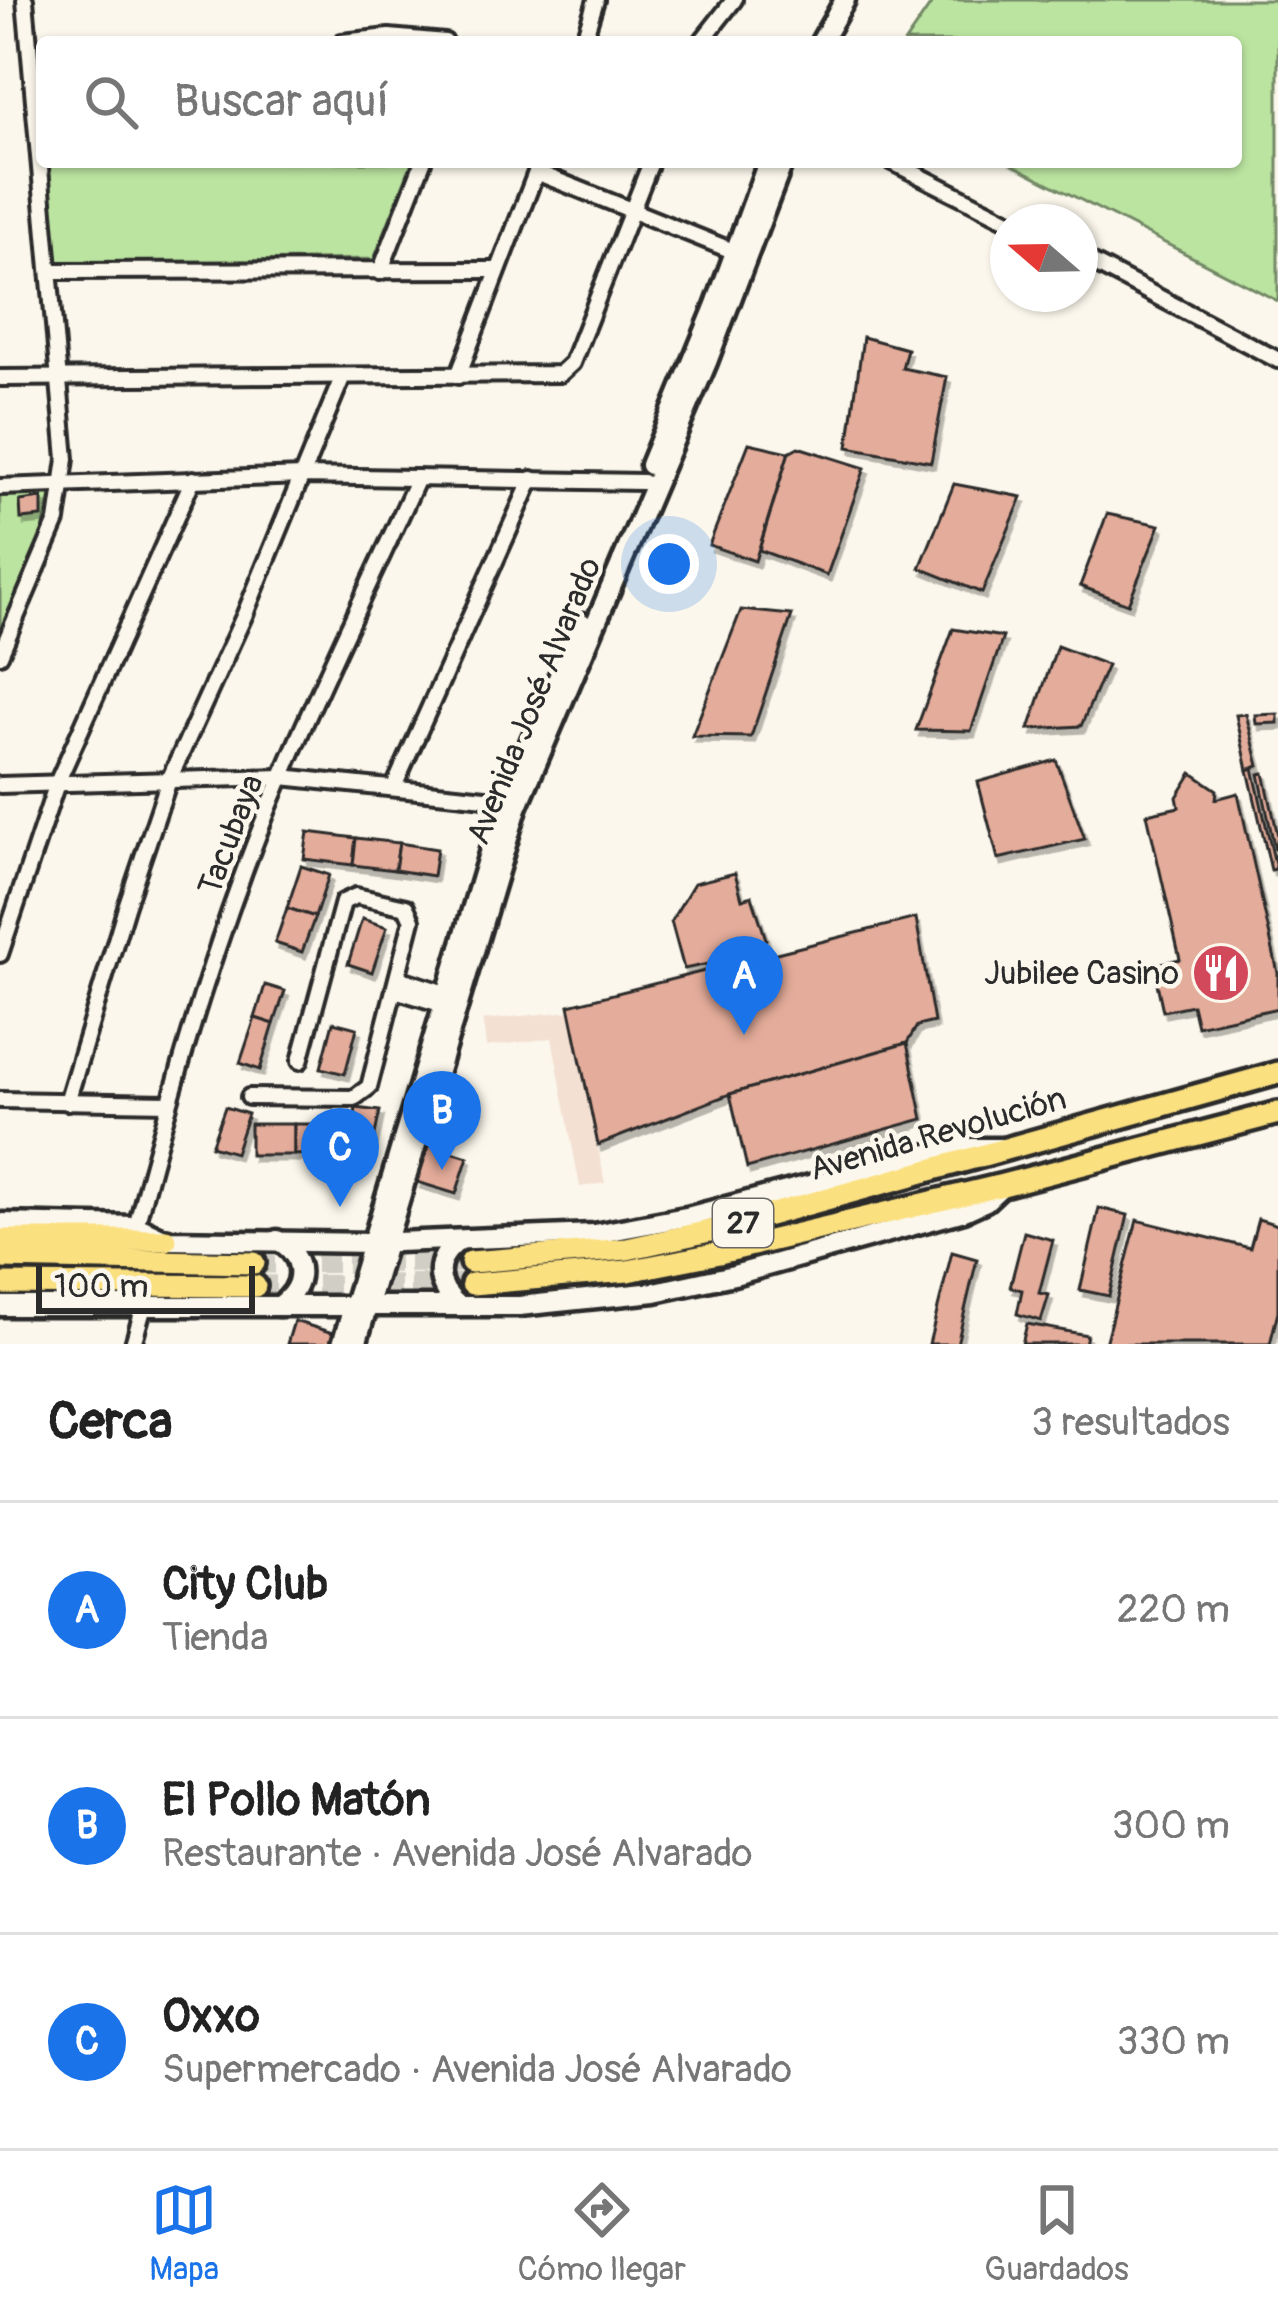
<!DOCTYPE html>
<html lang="es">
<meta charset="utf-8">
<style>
:root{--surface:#fff;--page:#f2f2f2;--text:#222;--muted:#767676;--line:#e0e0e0;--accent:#1a73e8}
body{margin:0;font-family:Pangolin,sans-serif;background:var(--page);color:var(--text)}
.compass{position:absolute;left:990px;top:204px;width:108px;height:108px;border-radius:50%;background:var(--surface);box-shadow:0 3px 9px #0004;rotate:290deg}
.scale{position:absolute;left:36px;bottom:30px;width:219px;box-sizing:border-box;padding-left:12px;border:6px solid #2b2b2b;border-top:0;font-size:33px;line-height:42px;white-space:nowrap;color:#2b2b2b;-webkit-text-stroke:9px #fbf7ec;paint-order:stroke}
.you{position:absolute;left:669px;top:564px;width:42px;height:42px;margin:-30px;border:9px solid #fff;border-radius:50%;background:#1a73e8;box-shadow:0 0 0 18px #1a73e833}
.badge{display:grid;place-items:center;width:78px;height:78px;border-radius:50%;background:var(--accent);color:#fff;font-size:39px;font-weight:700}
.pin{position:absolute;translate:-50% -99px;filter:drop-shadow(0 3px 6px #0008)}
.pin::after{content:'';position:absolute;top:63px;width:42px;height:36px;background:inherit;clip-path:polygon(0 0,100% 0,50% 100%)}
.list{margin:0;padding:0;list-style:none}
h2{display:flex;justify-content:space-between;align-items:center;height:156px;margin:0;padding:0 48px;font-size:51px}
h2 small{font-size:39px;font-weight:400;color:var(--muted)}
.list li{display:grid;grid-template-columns:78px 1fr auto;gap:36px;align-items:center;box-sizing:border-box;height:216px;padding:0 48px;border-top:3px solid var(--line)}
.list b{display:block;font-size:45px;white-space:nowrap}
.list p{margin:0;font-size:39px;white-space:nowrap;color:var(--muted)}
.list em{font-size:39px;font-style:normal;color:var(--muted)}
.icon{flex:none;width:66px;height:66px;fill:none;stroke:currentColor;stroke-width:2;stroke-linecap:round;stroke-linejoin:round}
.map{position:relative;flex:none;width:1278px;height:1344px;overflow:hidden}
.search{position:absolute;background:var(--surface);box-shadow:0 3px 9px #0004;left:36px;right:36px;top:36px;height:132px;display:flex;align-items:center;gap:30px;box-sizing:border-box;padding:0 42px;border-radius:12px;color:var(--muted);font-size:45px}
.sheet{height:804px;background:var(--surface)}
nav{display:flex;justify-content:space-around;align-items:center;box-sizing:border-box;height:168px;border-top:3px solid var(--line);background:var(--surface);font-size:33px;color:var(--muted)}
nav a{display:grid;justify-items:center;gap:6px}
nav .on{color:var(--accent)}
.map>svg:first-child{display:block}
.built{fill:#f4e0d3}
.green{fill:#bbe4a0;stroke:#738866;stroke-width:3}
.building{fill:#e4ac9a;stroke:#2b2b2b;stroke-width:3;filter:url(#shadow)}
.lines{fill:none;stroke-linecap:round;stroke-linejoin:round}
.primary-tunnel{stroke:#d1cec5;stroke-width:21;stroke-dasharray:21 10;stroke-linecap:butt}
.minor-casing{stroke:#2b2b2b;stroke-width:22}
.tertiary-casing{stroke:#2b2b2b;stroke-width:27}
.primary-casing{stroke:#2b2b2b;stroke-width:30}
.minor{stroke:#fbf7ec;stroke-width:14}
.tertiary{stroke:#fbf7ec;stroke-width:18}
.primary{stroke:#fbe080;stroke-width:21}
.labels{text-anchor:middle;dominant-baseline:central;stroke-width:9;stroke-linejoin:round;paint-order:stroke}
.shield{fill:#fbf7ec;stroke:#696865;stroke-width:3}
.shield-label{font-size:30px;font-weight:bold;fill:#2b2b2b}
.street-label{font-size:33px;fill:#2b2b2b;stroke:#fbf7ec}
.poi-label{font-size:33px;fill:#2b2b2b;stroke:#fbf7ec;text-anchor:end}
</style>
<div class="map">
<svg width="1278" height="1344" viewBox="0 0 1278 1344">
<defs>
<filter id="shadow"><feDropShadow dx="3.5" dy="6" stdDeviation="0" flood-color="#0004"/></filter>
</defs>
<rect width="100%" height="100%" fill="#fbf7ec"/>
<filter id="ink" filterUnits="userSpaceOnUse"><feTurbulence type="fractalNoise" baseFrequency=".00833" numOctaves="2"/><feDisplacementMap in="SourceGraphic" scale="24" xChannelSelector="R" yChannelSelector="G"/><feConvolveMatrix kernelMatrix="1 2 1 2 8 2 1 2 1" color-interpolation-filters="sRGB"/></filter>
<g filter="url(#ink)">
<polygon class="built" points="571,1011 605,1183 580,1187 552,1038 486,1047 483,1020"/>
<g class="green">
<polygon points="934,0 1278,0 1278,301 1007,162 1236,162 1236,42 905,42"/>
<polygon points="47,162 412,162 374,259 56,264"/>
<polygon points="51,495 43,530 0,630 0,496"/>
</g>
<g class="building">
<polygon points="863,337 907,349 902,368 947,377 931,462 848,447"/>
<polygon points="749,443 789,452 755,561 709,545"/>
<polygon points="798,447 865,468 827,575 759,550 789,452"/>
<polygon points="954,484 1022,497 982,593 920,568"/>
<polygon points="42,498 42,517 21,519 20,501"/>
<polygon points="1107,514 1160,525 1128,604 1080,586"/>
<polygon points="741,610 792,615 751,737 692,736"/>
<polygon points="953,629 1003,637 971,731 916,730"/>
<polygon points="1057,646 1107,665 1081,726 1029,729"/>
<polygon points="1246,714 1259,766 1248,770 1236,715"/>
<polygon points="1278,714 1278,723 1256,724 1255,715"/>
<polygon points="1056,760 1085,839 998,859 978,782"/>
<polygon points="1253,768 1276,869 1271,870 1248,770"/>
<polygon points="1192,773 1217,790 1216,799 1238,793 1278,973 1278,1008 1197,1026 1192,1005 1163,1011 1153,965 1180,959 1147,814 1179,807 1177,797"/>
<polygon points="1264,773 1278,836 1275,850 1259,774"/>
<polygon points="308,832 356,838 353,865 304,859"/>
<polygon points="356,838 399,843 395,870 353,865"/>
<polygon points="399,843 437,849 433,876 395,870"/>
<polygon points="301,866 329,875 315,917 287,908"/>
<polygon points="735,873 742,899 752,896 766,939 758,954 684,969 671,921 694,883"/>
<polygon points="287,908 315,917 302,952 275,943"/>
<polygon points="916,918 934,1022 917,1026 907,1043 730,1094 598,1145 569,1005"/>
<polygon points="362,919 387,927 372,972 348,964"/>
<polygon points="265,985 285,991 274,1024 255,1018"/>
<polygon points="255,1018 274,1024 260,1070 240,1063"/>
<polygon points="333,1022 357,1028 345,1074 321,1068"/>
<polygon points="907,1043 923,1119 747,1168 730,1094"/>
<polygon points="225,1107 248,1114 235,1153 211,1146"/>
<polygon points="356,1108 380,1111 371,1153 350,1149"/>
<rect x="250" y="1124" width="44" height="31"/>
<polygon points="294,1124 338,1124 339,1153 294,1155"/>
<polygon points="429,1145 468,1157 456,1194 417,1182"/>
<polygon points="1099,1208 1128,1215 1109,1296 1080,1290"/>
<polygon points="1258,1219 1278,1225 1278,1311 1270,1344 1105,1344 1137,1220 1250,1248"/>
<polygon points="1024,1232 1053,1240 1039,1293 1049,1295 1041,1321 1017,1314 1022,1290 1010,1287"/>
<polygon points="952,1252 977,1259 957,1344 929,1344"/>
<polygon points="294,1321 333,1333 330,1344 287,1344"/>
<polygon points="1027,1324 1087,1335 1085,1344 1022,1344"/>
</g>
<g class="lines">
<g class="primary-tunnel">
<polyline points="254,1263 471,1262"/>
<polyline points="255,1286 472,1284"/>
</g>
<g class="minor-casing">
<g id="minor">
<polyline points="342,42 389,37 445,42"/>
<polyline points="583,42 596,0"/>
<polyline points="701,42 734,0"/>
<polyline points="892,162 1011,222"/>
<polyline points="536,172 743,255"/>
<polyline points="1080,256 1278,360"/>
<polyline points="51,271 497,270"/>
<polyline points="380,272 423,162"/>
<polyline points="458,376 540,162"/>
<polyline points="0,378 560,374 572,363 651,162"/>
<polyline points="0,487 303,476 643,482"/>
<polyline points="0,655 57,521 66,459 25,0"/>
<polyline points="0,785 282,777 505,800"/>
<polyline points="394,787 532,479"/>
<polyline points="0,954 57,783 193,479"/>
<polyline points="398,978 448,994"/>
<polyline points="395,990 444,1005"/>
<polyline points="249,1097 354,1098 369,1087 412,920 406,907 356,896 343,902 300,1061"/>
<polyline points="0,1100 169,1103"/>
<polyline points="67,1102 126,907 169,780 245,614 342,378"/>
<path d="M136 1226C176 1075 220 921 282 776 324 676 373 577 418 478"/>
<polyline points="133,1344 144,1306"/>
</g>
</g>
<g class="tertiary-casing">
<g id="tertiary">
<polyline points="821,42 845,0"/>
<polyline points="650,465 715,307 768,162"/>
<polyline points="0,1223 136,1226 166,1240 372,1243 594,1234 691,1216 952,1148 1001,1148"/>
<path d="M277 1240C307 1257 306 1287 279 1306"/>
<polyline points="0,1306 519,1306 655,1292 734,1275 964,1211 986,1201 1002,1186"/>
<path d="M459 1306C435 1286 432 1260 459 1241"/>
<polyline points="342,1344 505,800 582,623"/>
<polyline points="356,1344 517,808 707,362 783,162"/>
</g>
</g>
<g class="primary-casing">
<g id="primary">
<polyline points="0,1240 166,1240"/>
<polyline points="0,1258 254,1263"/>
<polyline points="471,1262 627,1249 719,1229 1278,1073"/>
<polyline points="0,1284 255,1286"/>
<polyline points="472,1284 628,1271 719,1253 1003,1185 1278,1113"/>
</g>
</g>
<use href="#minor" class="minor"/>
<use href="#tertiary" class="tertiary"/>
<use href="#primary" class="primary"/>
</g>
</g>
<defs>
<g id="restaurant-disc" transform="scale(3)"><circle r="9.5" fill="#d1495b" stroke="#fbf7ec"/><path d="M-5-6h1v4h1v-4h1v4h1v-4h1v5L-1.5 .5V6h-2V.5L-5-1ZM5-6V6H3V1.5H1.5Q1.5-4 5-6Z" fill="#fff"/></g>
</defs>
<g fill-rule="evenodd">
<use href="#restaurant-disc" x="1221" y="973"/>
</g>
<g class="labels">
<rect class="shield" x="713" y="1199" width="60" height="48" rx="9"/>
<g class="shield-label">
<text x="743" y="1223">27</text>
</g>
<g class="street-label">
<text transform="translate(534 701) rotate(-68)">Avenida José Alvarado</text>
<text transform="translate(231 835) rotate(-69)">Tacubaya</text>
<text transform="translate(938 1134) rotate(-16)">Avenida Revolución</text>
</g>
<g class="poi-label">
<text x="1179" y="973">Jubilee Casino</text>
</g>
</g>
</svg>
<svg class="compass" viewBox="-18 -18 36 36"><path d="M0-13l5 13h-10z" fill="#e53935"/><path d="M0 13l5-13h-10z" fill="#767676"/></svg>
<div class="scale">100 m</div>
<div class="you"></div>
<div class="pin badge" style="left:744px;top:1035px">A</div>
<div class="pin badge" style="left:442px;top:1170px">B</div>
<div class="pin badge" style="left:340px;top:1207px">C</div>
<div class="search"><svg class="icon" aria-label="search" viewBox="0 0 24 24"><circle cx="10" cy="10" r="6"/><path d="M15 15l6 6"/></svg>Buscar aquí</div>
</div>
<section class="sheet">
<h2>Cerca<small>3 resultados</small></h2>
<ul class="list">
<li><span class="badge">A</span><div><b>City Club</b><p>Tienda</p></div><em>220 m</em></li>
<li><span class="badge">B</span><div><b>El Pollo Matón</b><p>Restaurante · Avenida José Alvarado</p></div><em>300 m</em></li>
<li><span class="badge">C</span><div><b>Oxxo</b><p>Supermercado · Avenida José Alvarado</p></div><em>330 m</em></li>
</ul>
</section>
<nav>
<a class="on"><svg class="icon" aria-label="map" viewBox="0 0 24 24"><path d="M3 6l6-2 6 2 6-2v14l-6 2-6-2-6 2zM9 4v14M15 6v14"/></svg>Mapa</a>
<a><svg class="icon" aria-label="directions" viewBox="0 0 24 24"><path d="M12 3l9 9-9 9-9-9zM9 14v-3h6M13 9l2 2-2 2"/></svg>Cómo llegar</a>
<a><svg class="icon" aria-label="saved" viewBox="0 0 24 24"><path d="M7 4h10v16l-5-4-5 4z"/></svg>Guardados</a>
</nav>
